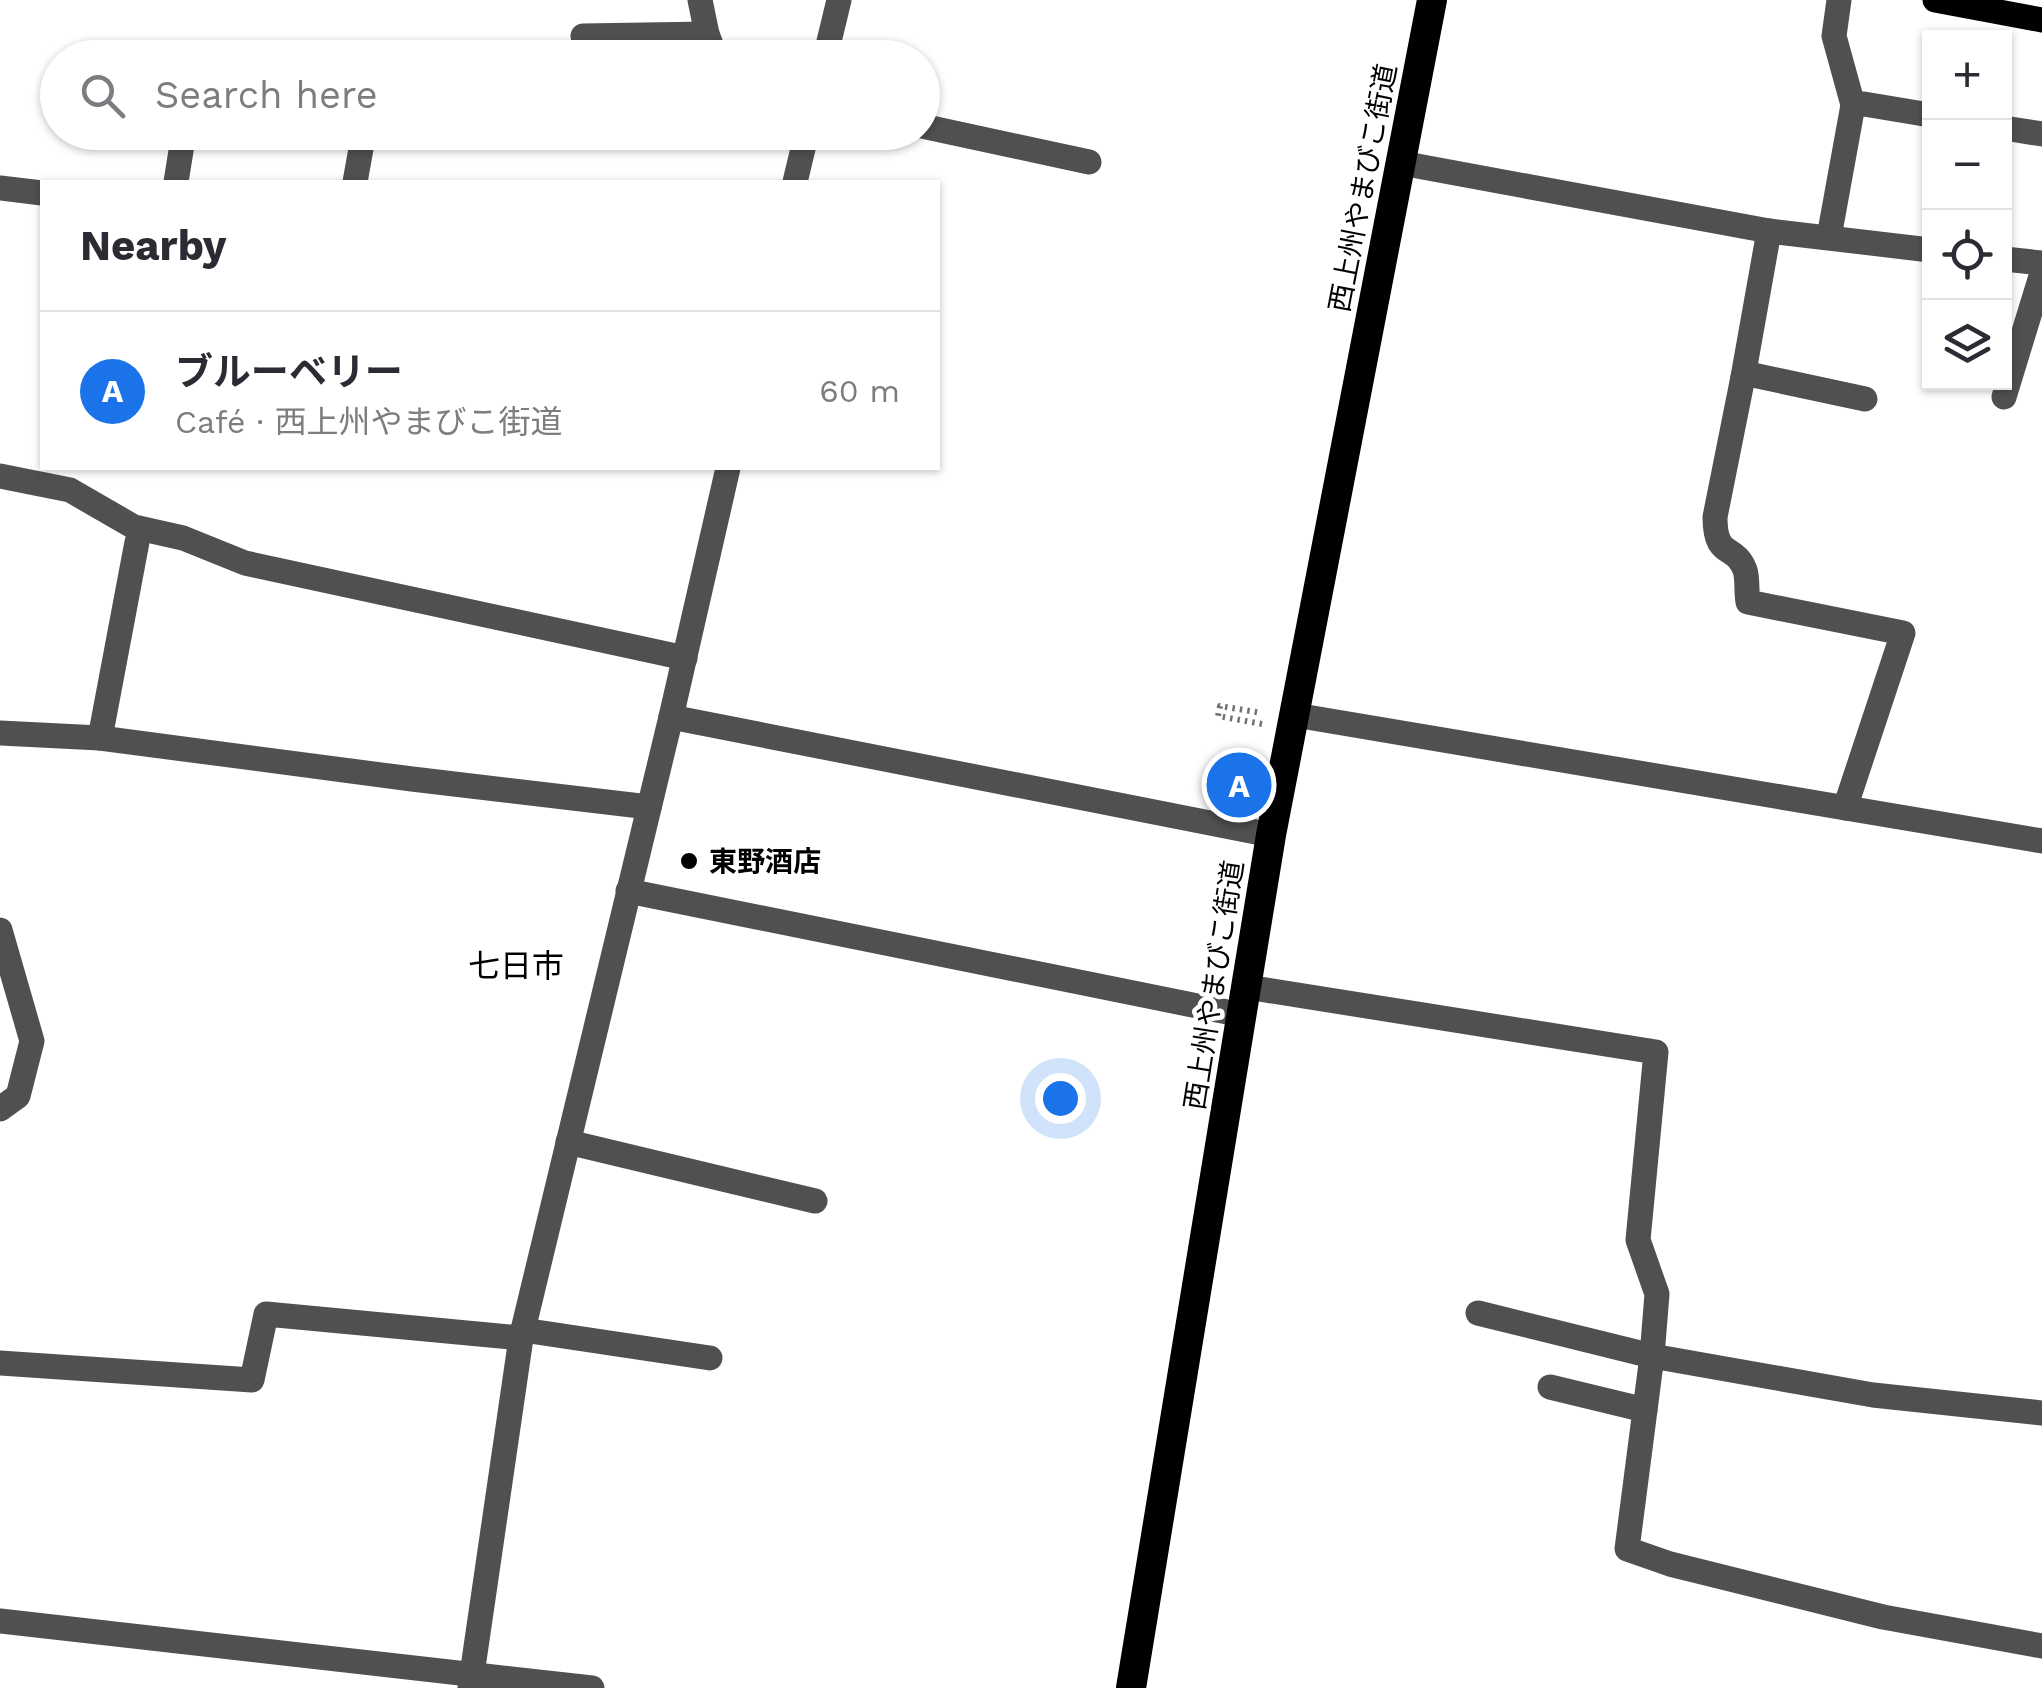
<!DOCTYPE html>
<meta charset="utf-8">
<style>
:root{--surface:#fff;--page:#f7f7f7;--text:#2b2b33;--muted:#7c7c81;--line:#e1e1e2;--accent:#1a73e8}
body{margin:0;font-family:"Work Sans","Noto Sans JP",sans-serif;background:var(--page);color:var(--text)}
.controls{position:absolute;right:30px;top:30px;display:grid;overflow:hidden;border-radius:0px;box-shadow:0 2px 8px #0004}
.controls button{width:90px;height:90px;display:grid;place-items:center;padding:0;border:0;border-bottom:2px solid var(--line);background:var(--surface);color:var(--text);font:50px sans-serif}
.you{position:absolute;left:1060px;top:1098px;width:35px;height:35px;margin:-25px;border:8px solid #fff;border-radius:50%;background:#1a73e8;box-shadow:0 0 0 15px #1a73e833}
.badge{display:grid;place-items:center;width:65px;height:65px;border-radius:50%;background:var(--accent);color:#fff;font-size:32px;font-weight:700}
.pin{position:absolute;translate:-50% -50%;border:5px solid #fff;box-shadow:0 2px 10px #0006}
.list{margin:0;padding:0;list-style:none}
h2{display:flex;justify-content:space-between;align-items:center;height:130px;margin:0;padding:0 40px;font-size:42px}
h2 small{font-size:32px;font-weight:400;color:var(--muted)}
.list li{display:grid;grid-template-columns:65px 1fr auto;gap:30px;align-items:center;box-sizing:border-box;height:160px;padding:0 40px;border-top:2px solid var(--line)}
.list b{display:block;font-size:38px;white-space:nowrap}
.list p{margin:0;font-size:32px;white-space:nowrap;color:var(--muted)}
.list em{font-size:32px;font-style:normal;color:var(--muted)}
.icon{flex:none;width:55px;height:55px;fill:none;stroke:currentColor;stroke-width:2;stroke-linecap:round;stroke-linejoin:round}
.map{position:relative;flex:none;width:2042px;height:1688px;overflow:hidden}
.search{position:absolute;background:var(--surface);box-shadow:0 2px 8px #0004;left:40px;top:40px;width:900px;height:110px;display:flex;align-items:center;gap:25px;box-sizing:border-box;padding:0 35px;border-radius:55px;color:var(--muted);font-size:38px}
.panel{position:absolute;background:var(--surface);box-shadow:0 2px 8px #0004;left:40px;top:180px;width:900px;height:290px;border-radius:0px}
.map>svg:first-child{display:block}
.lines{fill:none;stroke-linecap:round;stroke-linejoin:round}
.path{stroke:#727272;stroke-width:6;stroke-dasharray:2.5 5;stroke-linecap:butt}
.minor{stroke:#505050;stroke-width:25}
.major{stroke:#000;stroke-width:25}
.highway{stroke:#000;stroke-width:30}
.poi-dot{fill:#000;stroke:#fff;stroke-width:4}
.labels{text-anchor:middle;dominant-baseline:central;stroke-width:9;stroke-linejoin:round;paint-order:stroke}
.street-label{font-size:28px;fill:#000;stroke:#fff}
.poi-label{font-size:28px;font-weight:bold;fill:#000;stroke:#fff;text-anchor:start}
.quarter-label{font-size:32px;fill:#000;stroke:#fff}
</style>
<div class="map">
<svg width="2042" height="1688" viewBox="0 0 2042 1688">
<rect width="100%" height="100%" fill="#fff"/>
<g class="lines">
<polyline class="path" points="1262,724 1218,716 1220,706 1262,713"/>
<g class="minor">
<polyline points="700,0 707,34 716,58"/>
<polyline points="583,36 707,34"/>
<polyline points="825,58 839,0"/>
<polyline points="1853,105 1864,104 1930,115"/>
<polyline points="922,126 1089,162"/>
<polyline points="2004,128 2042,134"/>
<polyline points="1401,163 1769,231 1930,250"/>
<polyline points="176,182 184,132"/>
<polyline points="355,182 364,132"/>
<polyline points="795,182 807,132"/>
<polyline points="0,188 42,193"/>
<path d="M1769 231 1743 377 1715 517C1715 560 1735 543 1745 570 1748 579 1746 592 1748 602L1903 633 1845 808"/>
<polyline points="1829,237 1853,105 1834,36 1839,0"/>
<polyline points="2004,259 2042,263"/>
<polyline points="1743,377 1753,375 1865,399"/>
<polyline points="2004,397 2042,273"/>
<polyline points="0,476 70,490 134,527 183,538 245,563 685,658"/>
<polyline points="1295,715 2042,841"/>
<polyline points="671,717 1271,835"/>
<polyline points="0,733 100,738 412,779 649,807"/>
<polyline points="100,738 137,542"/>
<polyline points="628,891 1242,1015"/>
<polyline points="0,930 32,1041 18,1096 0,1109"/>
<polyline points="1247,987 1656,1052 1638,1240 1657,1294 1652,1356 1627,1549 1670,1564 1883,1617 2042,1646"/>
<polyline points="568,1142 815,1201"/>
<polyline points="1478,1313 1652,1356 1873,1395 2042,1413"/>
<polyline points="523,1330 710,1358"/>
<polyline points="0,1363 252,1380 266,1314 521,1338"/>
<polyline points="1550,1387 1645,1410"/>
<polyline points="0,1621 592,1688"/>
<polyline points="470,1688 521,1338 671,717 728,468"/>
</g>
<polyline class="major" points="1935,0 2042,20"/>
<polyline class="highway" points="1131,1688 1271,835 1432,0"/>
</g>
<circle class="poi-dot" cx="689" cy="861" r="10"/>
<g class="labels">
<g class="street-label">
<text transform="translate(1363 188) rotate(-79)">西上州やまびこ街道</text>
<text transform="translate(1214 985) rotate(-81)">西上州やまびこ街道</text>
</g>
<g class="poi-label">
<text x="709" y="861">東野酒店</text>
</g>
<g class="quarter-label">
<text x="516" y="966">七日市</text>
</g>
</g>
</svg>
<div class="controls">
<button>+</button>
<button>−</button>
<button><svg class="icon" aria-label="locate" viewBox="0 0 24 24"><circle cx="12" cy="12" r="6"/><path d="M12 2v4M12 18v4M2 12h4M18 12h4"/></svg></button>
<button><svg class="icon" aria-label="layers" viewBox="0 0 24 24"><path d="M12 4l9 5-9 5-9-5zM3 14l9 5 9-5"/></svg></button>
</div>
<div class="you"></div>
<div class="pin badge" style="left:1239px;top:785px">A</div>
<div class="search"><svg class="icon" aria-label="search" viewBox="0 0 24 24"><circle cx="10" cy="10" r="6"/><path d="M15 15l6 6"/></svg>Search here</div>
<section class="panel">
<h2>Nearby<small></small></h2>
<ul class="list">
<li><span class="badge">A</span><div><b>ブルーベリー</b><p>Café · 西上州やまびこ街道</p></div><em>60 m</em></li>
</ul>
</section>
</div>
